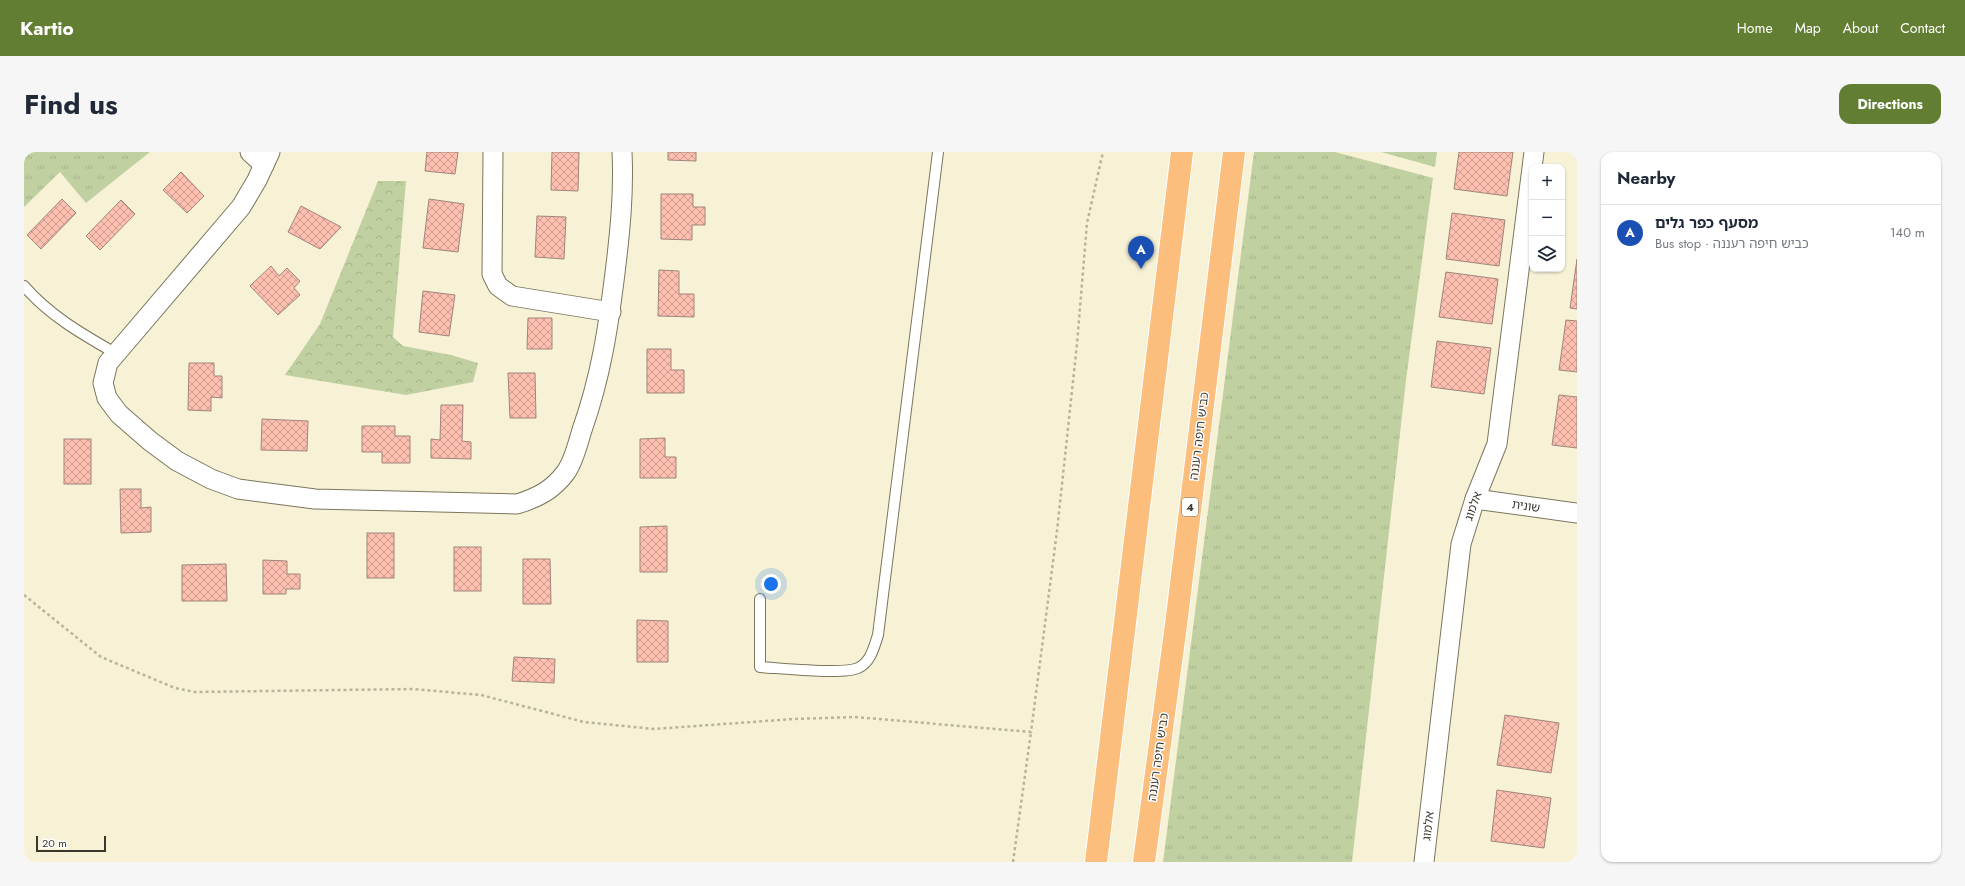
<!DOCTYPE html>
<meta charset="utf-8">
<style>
:root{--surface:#fff;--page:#f6f6f7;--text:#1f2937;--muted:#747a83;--line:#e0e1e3;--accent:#627e33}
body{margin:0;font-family:Jost,"Noto Sans Hebrew",sans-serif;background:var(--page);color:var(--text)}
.controls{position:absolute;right:12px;top:12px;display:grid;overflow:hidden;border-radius:8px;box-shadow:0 1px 3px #0004}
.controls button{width:36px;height:36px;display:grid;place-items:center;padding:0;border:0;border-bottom:1px solid var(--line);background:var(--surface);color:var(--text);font:20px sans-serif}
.scale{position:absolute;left:12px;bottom:10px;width:70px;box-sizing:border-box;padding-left:4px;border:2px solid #3a382d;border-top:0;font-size:11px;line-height:14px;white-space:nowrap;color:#3a382d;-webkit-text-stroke:3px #fefefe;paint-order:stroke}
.you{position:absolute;left:747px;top:432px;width:14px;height:14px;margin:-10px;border:3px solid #fff;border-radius:50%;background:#1a73e8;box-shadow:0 0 0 6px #1a73e833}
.badge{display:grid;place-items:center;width:26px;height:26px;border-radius:50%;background:var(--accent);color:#fff;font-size:13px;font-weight:700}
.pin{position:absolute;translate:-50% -33px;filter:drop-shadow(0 1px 2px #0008)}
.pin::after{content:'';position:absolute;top:21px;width:14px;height:12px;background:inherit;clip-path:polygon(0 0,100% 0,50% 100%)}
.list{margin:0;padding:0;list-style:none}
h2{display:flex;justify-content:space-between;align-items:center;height:52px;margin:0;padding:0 16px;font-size:17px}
h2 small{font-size:13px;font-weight:400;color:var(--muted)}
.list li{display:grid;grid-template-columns:26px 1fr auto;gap:12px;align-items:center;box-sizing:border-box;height:56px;padding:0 16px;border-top:1px solid var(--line)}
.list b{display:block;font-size:15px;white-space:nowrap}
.list p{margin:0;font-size:13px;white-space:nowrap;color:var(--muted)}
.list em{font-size:13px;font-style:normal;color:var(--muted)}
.icon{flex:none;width:22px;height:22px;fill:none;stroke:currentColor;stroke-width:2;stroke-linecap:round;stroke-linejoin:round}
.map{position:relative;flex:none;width:1553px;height:710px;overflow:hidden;border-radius:12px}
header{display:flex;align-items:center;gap:24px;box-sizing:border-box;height:56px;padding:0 20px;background:var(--accent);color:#fff}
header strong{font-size:19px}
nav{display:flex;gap:22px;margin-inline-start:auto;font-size:14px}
.intro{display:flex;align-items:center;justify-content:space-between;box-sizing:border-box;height:96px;padding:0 24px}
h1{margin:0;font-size:28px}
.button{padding:10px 18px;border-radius:12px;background:var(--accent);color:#fff;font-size:14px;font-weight:700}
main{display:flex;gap:24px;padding:0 24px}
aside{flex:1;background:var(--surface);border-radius:12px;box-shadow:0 1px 3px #0004}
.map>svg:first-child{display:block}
.grass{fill:url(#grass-tufts)}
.forest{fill:url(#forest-crowns)}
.building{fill:url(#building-cross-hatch);stroke:#a1847c}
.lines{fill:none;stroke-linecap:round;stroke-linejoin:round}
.service-casing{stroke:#7b765d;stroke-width:12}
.minor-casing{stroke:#7b765d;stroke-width:21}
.trunk-casing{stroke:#fff;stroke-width:24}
.path{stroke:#b7b39d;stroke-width:2.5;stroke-dasharray:3 3;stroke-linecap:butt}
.service{stroke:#fff;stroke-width:10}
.minor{stroke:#fff;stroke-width:19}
.trunk{stroke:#fcbe7c;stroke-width:22}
.labels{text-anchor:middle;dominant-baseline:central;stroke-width:3;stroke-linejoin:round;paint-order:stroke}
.shield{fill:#fefefe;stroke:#75736c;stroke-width:1}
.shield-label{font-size:11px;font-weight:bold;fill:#3a382d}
.street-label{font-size:12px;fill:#3a382d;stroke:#fefefe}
</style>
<header>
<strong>Kartio</strong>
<nav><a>Home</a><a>Map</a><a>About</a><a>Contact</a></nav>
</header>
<div class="intro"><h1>Find us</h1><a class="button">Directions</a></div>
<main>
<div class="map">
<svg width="1553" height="710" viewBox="0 0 1553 710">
<defs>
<pattern id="grass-tufts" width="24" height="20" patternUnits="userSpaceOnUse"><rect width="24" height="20" fill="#c0d0a1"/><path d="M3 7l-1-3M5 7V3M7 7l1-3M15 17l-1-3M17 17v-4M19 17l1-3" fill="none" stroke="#a6b38b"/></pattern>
<pattern id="forest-crowns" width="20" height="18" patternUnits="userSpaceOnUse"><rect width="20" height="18" fill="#c0d0a1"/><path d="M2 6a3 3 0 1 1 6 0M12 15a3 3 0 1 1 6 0" fill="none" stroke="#a6b38b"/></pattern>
<pattern id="building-cross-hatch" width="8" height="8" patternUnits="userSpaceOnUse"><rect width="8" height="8" fill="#fdc0b0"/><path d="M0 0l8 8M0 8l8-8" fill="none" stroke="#ce9d90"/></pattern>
</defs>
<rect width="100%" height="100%" fill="#f7f2d6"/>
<g class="grass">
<polygon points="0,0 126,0 62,51 36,20 0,55"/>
<polygon points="1230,0 1311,0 1409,26 1382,228 1328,710 1139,710"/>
<polygon points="1357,0 1413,0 1411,15"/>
</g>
<polygon class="forest" points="354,29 382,29 369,185 379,194 427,203 454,211 449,230 382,243 261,223 296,172"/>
<g class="building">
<polygon points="403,0 434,0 431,22 401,19"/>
<polygon points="528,0 555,0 554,39 527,38"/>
<polygon points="644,0 672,0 672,9 644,8"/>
<polygon points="1435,0 1489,0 1483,44 1430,37"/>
<polygon points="157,20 180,44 163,61 139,38"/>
<polygon points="637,42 669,42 669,55 681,55 681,73 668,73 668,88 637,87"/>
<polygon points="38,47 52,61 17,97 3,83"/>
<polygon points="405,47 440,52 434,100 399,96"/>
<polygon points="97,48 111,62 76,98 62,84"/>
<polygon points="277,54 317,75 296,97 264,80"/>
<polygon points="1428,61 1481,68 1475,114 1422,107"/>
<polygon points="513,64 542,65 540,107 511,105"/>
<polygon points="1553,107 1553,157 1546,156"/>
<polygon points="247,114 255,124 263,116 276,129 270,136 276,143 254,163 226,134"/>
<polygon points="635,118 655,119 655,142 670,142 670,165 634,164"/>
<polygon points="1422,120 1474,127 1468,172 1415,165"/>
<polygon points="399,139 431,143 425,184 395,180"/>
<polygon points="504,166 528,166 528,197 503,197"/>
<polygon points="1542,168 1553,169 1553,220 1535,218"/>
<polygon points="1413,189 1467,196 1460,242 1407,235"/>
<polygon points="623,197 647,197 647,218 660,218 660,241 623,241"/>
<polygon points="165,211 190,211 190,224 198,224 198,246 187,245 187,259 164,258"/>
<polygon points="484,221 511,221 512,266 486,266"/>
<polygon points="1535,243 1553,245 1553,296 1528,293"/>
<polygon points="417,253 439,253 438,289 447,290 447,307 407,306 407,287 416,288"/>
<polygon points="238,267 284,269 283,299 237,298"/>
<polygon points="338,274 371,274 371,284 386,284 386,311 358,311 358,300 338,300"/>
<polygon points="641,286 641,305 652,305 652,326 616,326 616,287"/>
<rect x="40" y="287" width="27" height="45"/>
<polygon points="96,337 117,337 117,356 127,355 127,380 97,381"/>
<polygon points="643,374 643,420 616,420 616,375"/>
<rect x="343" y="381" width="27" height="45"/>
<rect x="430" y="395" width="27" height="44"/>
<polygon points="499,407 526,407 527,452 499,452"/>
<polygon points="239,408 263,409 263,422 276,422 276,437 262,437 262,442 239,442"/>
<polygon points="202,412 203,449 158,449 158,413"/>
<polygon points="613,468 644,469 644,510 613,510"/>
<polygon points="490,505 531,507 530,531 488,529"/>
<polygon points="1481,563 1535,571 1527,621 1473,613"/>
<polygon points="1473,638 1527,646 1520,696 1467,689"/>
</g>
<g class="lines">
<g class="service-casing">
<g id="service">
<path d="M0 134C26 164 58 182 91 201"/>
<path d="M736 447V515C755 516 820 523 834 516 847 510 850 495 854 483L914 0"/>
</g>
</g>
<g class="minor-casing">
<g id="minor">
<polyline points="226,0 240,13"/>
<path d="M246 0 233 28 217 55 84 211 79 231 83 246 95 262 126 289 153 309 187 327 214 337 291 347 493 352C513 346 529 338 542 320 550 309 554 291 558 278 577 224 584 177 591 121 596 80 600 41 598 0"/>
<polyline points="469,0 468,122 474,134 488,144 587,160"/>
<polyline points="1451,347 1553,361"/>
<polyline points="1400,710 1437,392 1451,347 1473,292 1510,0"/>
</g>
</g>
<g class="trunk-casing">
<g id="trunk">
<polyline points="1072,710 1158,0"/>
<polyline points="1120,710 1152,473 1210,0"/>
</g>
</g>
<g class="path">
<polyline points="0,443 77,505 151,536 171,540 389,537 457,543 560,570 630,577 770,567 831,565 1007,580 1033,379 1053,192 1063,71 1079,0"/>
<polyline points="989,710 1007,580"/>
</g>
<use href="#service" class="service"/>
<use href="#minor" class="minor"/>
<use href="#trunk" class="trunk"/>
</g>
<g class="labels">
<rect class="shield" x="1158" y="346" width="16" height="18" rx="3"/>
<g class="shield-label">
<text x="1166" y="355">4</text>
</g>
<g class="street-label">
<text transform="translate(1175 284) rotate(-83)">כביש חיפה רעננה</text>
<text transform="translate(1449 354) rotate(-71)">אלמוג</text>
<text transform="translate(1502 354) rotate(8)">שונית</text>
<text transform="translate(1134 605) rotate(-82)">כביש חיפה רעננה</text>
<text transform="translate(1404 674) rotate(-83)">אלמוג</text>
</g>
</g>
</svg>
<div class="controls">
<button>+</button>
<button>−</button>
<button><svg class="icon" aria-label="layers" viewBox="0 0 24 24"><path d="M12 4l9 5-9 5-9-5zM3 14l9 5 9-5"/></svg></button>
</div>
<div class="scale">20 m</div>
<div class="you"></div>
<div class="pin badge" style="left:1117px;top:117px;background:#1a4fb4">A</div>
</div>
<aside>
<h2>Nearby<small></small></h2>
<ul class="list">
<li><span class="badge" style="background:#1a4fb4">A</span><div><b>מסעף כפר גלים</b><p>Bus stop · כביש חיפה רעננה</p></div><em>140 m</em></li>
</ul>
</aside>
</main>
